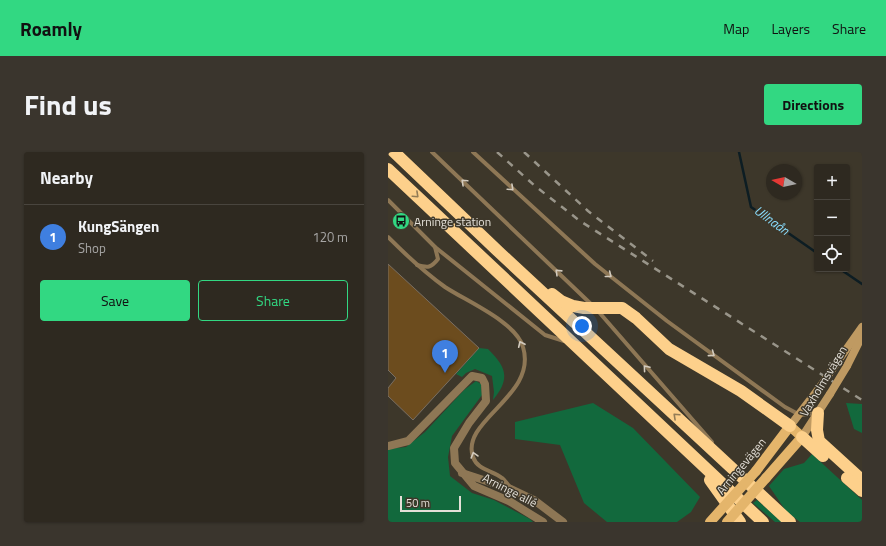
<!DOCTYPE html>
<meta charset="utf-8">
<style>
:root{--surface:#2e2920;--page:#3a352d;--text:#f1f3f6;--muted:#a7a6a5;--line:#49453e;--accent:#32d882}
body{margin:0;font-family:"Titillium Web",sans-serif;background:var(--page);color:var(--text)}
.controls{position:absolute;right:12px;top:12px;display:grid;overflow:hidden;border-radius:4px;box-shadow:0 1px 3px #0004}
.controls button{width:36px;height:36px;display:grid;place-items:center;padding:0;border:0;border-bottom:1px solid var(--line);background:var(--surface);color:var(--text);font:20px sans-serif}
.compass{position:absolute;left:378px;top:12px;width:36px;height:36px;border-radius:50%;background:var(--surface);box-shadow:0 1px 3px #0004;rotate:279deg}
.scale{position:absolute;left:12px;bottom:10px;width:61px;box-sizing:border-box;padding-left:4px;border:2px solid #e4e0d8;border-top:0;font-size:11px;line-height:14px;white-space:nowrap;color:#e4e0d8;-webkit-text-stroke:3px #3d372a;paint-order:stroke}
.you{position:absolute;left:194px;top:174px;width:14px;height:14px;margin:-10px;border:3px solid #fff;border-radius:50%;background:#1a73e8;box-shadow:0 0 0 6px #1a73e833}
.badge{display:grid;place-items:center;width:26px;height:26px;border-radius:50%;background:var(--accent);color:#fff;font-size:13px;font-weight:700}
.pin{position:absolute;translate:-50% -33px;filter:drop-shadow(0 1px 2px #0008)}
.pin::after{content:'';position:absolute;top:21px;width:14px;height:12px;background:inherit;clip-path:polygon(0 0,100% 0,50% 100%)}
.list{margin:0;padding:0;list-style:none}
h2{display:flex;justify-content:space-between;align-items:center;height:52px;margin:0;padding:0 16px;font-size:17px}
h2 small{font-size:13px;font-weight:400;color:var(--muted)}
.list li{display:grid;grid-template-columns:26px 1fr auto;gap:12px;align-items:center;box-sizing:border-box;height:64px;padding:0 16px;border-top:1px solid var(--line)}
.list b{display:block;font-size:15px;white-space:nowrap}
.list p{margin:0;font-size:13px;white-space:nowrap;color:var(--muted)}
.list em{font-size:13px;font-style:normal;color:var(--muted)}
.actions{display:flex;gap:8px;padding:12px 16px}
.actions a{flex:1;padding:9px 0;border:1px solid var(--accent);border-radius:4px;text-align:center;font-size:14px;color:var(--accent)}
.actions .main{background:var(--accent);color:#111}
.icon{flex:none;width:22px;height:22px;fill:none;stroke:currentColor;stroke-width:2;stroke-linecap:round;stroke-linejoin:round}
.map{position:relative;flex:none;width:474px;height:370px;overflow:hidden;border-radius:4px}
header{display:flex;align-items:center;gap:24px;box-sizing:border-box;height:56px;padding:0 20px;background:var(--accent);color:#111}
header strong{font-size:19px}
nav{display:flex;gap:22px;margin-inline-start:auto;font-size:14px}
.intro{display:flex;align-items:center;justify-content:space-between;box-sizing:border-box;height:96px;padding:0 24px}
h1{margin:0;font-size:28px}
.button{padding:10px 18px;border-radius:4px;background:var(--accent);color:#111;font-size:14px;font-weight:700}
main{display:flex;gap:24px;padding:0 24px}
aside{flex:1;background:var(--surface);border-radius:4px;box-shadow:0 1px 3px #0004}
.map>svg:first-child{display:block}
.green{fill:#12693d}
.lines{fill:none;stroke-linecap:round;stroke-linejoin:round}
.stream{stroke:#0d1d23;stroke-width:2.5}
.building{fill:#6c4c1e;stroke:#796e62}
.service{stroke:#8e7755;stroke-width:4}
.minor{stroke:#8e7755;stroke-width:8}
.secondary{stroke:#bf9a62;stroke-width:8}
.primary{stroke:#e4b56b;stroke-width:10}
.motorway{stroke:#fdd08b;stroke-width:12}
.rail{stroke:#99958a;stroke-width:2.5;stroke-dasharray:7 7;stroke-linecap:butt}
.secondary-bridge{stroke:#bf9a62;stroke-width:8}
.primary-bridge{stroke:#e4b56b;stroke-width:10}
.oneway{stroke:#d3cbbe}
.oneway2{stroke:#937c56}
.labels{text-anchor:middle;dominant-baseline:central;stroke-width:3;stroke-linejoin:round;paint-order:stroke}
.poi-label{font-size:12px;fill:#e4e0d8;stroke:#3d372a;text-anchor:start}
.street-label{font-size:12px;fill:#e4e0d8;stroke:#3d372a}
.water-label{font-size:13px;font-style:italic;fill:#89ddfe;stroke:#3d372a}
</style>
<header>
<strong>Roamly</strong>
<nav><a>Map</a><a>Layers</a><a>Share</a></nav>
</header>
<div class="intro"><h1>Find us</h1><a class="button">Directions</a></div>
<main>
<aside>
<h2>Nearby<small></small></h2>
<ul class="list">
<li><span class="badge" style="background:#3f7fe0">1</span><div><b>KungSängen</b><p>Shop</p></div><em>120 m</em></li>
</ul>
<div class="actions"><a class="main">Save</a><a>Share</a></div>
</aside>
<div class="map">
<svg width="474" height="370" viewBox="0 0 474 370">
<rect width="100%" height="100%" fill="#3d372a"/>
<g class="green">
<path d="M91 196 100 197C118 215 123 226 105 248L106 240 104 224 87 217 78 221 74 225 68 222Z"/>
<polygon points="88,229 93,232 94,243 64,284 60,305 62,324 84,341 106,348 142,367 145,370 0,370 0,297 18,295 37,280 76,238"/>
<polygon points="205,251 245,276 312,345 303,360 289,370 219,370 196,351 172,293 127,287 127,270"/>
<polygon points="458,251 474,252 474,281 466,277"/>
<polygon points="424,302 474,348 474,370 412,370 398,359 381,334 396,317 416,311"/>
<polygon points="369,348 394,370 387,370 365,351"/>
</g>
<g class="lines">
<g class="stream">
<polyline points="351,0 363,55 429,101"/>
<polyline points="452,117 474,132"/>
</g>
</g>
<polygon class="building" points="0,112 91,196 25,268 0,244 0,236 8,226 0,218"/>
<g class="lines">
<g class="service">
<polyline points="44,0 204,153"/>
<polyline points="85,0 207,112 279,169 397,255 412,263 429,261"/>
<polyline points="0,48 47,95 157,183 176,189"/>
<path d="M0 85C18 103 36 120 57 135 78 149 128 170 135 195 150 244 72 268 85 305 90 319 105 318 114 326 117 328 119 332 122 335"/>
<path d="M29 113C40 116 43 116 50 107L47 95"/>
<polyline points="210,159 324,290"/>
</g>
<g class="minor">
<polyline points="0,294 20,289 84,224 94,226 97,232 98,249 81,271 66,296 67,311 86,334 121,349 155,370"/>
<polyline points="74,321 123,337 146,348 175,370"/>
</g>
<g class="secondary">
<polyline points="450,209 474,175"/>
<polyline points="459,214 474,184"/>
<polyline points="402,274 432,235"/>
<polyline points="414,285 442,242"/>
</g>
<polyline class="primary" points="368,319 402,274 414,285 378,326"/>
<g class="motorway">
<polyline points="6,0 113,102 402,370"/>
<polyline points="0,17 375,370"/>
<polyline points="164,142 173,149 185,154 196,156 234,156 248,166 281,197 353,239 402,274"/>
<polyline points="430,261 429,278 431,289 474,328"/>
<polyline points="414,285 435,304"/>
<polyline points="459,326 474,339"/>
<polyline points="322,328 352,370"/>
</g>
<g class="rail">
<polyline points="109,0 147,34 192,69 474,248"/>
<polyline points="136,0 200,59 265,109"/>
</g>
<g class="secondary-bridge">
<polyline points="432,235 450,209"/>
<polyline points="442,242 459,214"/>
</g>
<g class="primary-bridge">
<polyline points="322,370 368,319"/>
<polyline points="339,370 378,326"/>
</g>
</g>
<defs><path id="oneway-chevron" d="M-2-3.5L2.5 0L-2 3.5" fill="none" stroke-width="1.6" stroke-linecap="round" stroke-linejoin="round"/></defs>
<g class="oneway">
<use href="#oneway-chevron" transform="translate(76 30) rotate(-137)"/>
<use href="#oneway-chevron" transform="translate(123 36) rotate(43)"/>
<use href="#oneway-chevron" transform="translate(170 120) rotate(-136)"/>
<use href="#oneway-chevron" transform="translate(221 123) rotate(38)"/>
<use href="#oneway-chevron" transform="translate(133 192) rotate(-115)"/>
<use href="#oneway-chevron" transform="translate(324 202) rotate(36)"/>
<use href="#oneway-chevron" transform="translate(258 216) rotate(-130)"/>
<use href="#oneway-chevron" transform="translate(86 303) rotate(-106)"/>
</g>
<g class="oneway2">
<use href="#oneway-chevron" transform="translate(28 43) rotate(43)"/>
<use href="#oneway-chevron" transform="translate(288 264) rotate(-137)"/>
</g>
<defs>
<g id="bus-disc" transform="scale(0.9)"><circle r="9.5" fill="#32d882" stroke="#3d372a"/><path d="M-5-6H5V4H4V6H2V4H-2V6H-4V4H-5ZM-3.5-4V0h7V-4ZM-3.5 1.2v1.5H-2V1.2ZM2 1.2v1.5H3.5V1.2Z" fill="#111"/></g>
</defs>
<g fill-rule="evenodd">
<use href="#bus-disc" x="13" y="69"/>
</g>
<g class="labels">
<g class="poi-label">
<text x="26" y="69">Arninge station</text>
</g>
<g class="street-label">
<text transform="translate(435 229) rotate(-59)">Vaxholmsvägen</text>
<text transform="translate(353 314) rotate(-50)">Arningevägen</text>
<text transform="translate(122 338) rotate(27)">Arninge allé</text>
</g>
<g class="water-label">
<text transform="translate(384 68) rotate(36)">Ullnaån</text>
</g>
</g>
</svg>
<div class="controls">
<button>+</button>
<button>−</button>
<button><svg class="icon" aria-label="locate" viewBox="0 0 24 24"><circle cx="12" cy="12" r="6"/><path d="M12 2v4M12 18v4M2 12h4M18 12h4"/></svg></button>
</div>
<svg class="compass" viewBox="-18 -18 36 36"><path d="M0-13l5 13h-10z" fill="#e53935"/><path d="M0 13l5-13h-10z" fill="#a7a6a5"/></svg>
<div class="scale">50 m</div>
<div class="you"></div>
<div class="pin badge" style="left:57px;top:221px;background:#3f7fe0">1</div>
</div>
</main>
